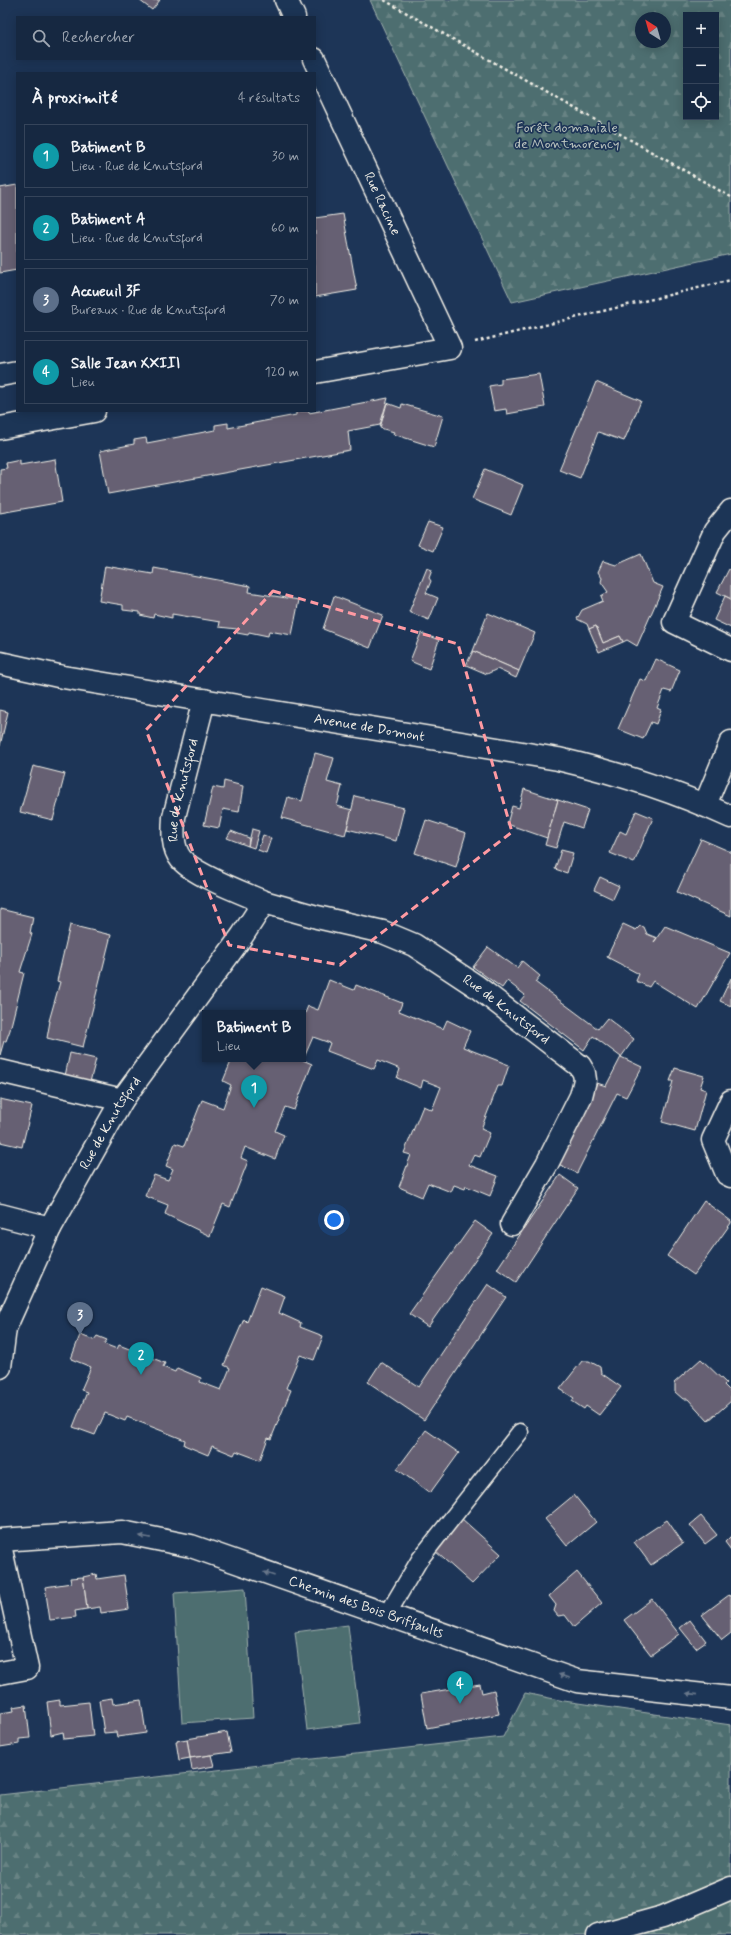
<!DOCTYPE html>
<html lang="fr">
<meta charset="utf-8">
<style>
:root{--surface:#162841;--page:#1f3048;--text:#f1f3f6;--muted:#9ea6b1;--line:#35445a;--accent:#ff9aa2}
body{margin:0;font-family:Mynerve,sans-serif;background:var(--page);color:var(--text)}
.controls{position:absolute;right:12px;top:12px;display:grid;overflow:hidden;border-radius:0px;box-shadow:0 2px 10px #0003}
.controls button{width:36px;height:36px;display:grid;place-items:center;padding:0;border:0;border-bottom:1px solid var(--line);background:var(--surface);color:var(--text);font:20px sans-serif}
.compass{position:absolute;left:635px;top:12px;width:36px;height:36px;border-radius:50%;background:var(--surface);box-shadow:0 2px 10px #0003;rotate:323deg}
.you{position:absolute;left:334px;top:1220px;width:14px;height:14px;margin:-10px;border:3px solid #fff;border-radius:50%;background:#1a73e8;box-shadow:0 0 0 6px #1a73e833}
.badge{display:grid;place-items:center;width:26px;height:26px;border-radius:50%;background:var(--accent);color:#fff;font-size:13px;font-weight:700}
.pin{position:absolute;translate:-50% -33px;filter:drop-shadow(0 1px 2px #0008)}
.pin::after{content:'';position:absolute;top:21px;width:14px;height:12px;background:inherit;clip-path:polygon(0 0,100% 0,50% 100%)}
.popup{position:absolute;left:202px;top:1010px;width:104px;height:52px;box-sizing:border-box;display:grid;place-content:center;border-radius:0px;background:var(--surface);filter:drop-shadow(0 1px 3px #0005);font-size:13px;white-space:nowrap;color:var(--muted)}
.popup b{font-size:15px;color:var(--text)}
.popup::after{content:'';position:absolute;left:50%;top:100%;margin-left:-8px;border:8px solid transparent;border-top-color:var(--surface)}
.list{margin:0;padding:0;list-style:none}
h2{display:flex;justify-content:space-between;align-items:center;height:52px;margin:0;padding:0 16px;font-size:17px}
h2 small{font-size:13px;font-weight:400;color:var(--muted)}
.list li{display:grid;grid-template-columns:26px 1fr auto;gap:12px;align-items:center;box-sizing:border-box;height:64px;margin:0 8px 8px;padding:0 8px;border:1px solid var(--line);border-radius:0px}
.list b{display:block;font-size:15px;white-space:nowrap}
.list p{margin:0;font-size:13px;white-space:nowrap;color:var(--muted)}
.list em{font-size:13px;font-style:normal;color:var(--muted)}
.icon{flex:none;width:22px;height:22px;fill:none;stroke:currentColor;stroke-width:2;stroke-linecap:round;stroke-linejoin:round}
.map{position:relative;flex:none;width:731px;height:1935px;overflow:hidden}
.search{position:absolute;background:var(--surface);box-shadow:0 2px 10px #0003;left:16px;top:16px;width:300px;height:44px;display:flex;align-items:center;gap:10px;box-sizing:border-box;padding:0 14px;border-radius:0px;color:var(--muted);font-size:15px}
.panel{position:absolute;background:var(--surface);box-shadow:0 2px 10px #0003;left:16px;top:72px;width:300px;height:340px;border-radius:0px}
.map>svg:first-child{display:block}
.forest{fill:url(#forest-firs);stroke:#a0b0ac;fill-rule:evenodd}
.pitch{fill:#4d6e6f;stroke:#a0b0ac}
.building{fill:#666173;stroke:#f4f1e8}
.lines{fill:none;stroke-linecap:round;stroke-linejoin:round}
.service-casing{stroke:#f4f1e8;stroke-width:19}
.minor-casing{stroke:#f4f1e8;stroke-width:25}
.secondary-casing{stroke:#f4f1e8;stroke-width:25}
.path{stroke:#f4f1e8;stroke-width:2.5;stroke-dasharray:3 3;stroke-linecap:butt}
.service{stroke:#1d3557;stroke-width:16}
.minor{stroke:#1d3557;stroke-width:22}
.secondary{stroke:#1d3557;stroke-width:22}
.oneway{fill:#68778a}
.marked{fill:none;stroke:#ff9aa2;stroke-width:3;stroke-dasharray:8 5;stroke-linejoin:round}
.labels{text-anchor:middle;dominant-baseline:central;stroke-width:3.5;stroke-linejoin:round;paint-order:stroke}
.park-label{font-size:14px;fill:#bac3be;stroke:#1d3557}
.street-label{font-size:14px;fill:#f4f1e8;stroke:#1d3557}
</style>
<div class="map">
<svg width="731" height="1935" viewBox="0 0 731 1935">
<defs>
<pattern id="forest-firs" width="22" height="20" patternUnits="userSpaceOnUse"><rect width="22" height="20" fill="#4d6e6f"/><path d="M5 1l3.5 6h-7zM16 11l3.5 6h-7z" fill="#678384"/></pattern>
</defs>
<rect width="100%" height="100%" fill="#1d3557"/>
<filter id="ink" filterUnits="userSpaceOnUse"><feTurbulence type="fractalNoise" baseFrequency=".025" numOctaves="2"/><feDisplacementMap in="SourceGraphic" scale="8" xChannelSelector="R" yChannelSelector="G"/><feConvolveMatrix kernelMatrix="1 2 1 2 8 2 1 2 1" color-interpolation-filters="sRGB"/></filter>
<g filter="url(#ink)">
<g class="forest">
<path d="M370 0H731V254L512 302ZM686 15H716V117H686ZM641 18H665V42H641Z"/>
<polygon points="525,1693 564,1701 731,1725 731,1935 0,1935 0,1795 503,1737"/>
</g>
<g class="pitch">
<polygon points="245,1588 253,1718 182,1723 174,1593"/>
<polygon points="348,1625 360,1723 307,1730 295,1632"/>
</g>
<g class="building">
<polygon points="139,0 160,0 152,10"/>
<polygon points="17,185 17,270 0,273 0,188"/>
<polygon points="343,214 357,290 315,297 315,218"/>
<polygon points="539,374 545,407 507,414 506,409 494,411 489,386 501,384 501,379"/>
<polygon points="596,382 641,401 624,441 598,432 580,478 559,470"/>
<polygon points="388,398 380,425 348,431 350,450 108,494 100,451 134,444 134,440 146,438 147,443 215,430 215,425 228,423 228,428 296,415 296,411 309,411 309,413"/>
<polygon points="387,403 401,408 402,404 443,416 434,447 393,434 394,432 380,428"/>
<polygon points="55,459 62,502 0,513 0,469 7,468 6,463 20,460 20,465"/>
<polygon points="485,469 523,485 511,515 472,499"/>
<polygon points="428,522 443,527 433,551 418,545"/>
<polygon points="641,554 653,583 663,587 637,646 627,640 623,642 620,636 603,643 596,626 589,629 587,624 577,619 582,610 603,601 601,596 608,592 601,582 602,578 598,572 603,561 616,565"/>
<polygon points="105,566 153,574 154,568 250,586 249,592 299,600 292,635 269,631 268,636 249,632 248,635 237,633 237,629 219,627 220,622 172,614 172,618 154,614 153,618 140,615 140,612 123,610 123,605 99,601"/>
<polygon points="427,568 432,570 429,578 431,581 426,593 438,598 429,620 409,612"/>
<polygon points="729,569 731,570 731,599 717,592"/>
<polygon points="334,596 383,615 370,648 323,629"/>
<polygon points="725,596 731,599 731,628 714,620"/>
<polygon points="488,613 535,633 519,671 473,651"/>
<polygon points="596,626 603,643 620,636 623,642 599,652 589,629"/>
<polygon points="421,633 439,640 429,669 410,661"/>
<polygon points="473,651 519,671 516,678 497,669 487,674 466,665"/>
<polygon points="656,659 680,670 671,692 664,690 657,708 661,710 656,724 651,722 643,739 618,729 640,679 646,681"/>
<polygon points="0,710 8,712 0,746"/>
<polygon points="315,753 334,758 327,782 342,786 337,806 352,810 345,835 282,818 288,797 302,801"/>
<polygon points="33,766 65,774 53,820 20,812"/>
<polygon points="224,781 243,786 239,812 223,809 219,828 204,825 213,787 223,789"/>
<polygon points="524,789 558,800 547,838 507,824 512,806 519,808"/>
<polygon points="355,796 404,808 396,841 347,829"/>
<polygon points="558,800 588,810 582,828 564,822 556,848 545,845"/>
<polygon points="636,811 653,818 634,863 610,853 620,831 626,834"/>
<polygon points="426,820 466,833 456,867 415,853"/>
<polygon points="252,829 259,831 254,848 248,846"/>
<polygon points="231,831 249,838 248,846 227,838"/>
<polygon points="263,835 271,838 266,853 258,850"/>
<polygon points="701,839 731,852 731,916 677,892"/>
<polygon points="561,850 573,853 567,873 555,869"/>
<polygon points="600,877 619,886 613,899 594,890"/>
<polygon points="0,909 33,917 30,933 32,934 20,972 24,973 10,1030 6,1041 4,1041 0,1055"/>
<polygon points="623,924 636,930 640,926 644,927 647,934 657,938 654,942 665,926 730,953 698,1009 653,981 649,987 636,981 639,974 607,957"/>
<polygon points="70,925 111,935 83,1047 47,1038 50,1021 49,1021 60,982 57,981"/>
<polygon points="488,947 517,968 522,961 540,976 535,982 598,1029 607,1018 634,1039 621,1057 593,1036 584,1050 520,1001 525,995 507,981 502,988 473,967"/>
<polygon points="731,978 731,1006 720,1001"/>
<polygon points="329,980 354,990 356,985 402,1003 399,1011 443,1029 447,1020 470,1031 463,1047 509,1065 502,1086 498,1086 481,1129 490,1133 480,1157 474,1155 469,1165 498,1176 490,1196 466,1186 465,1189 454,1185 451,1192 428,1183 422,1197 399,1187 411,1155 404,1153 423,1106 432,1110 441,1087 423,1080 421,1088 397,1078 400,1069 378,1060 374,1069 327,1051 330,1043 313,1037 303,1060 312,1064 294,1110 285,1107 275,1131 284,1135 275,1159 245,1147 241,1158 248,1161 230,1207 223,1204 210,1236 165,1214 168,1205 145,1196 154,1175 168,1180 173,1169 166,1166 175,1143 184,1146 202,1100 223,1108 231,1085 223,1081 232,1059 303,1059 303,1018 308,1006 318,1010"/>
<polygon points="70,1053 96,1059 90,1082 65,1076"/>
<polygon points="621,1057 642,1067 626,1097 617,1093 577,1173 556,1163 597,1083 606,1086"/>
<polygon points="675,1068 704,1076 700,1088 706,1090 695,1131 662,1122 673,1081 670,1081"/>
<polygon points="0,1099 32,1106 22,1147 0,1142"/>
<polygon points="560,1175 578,1188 516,1282 497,1269"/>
<polygon points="704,1201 731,1221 731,1223 694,1275 667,1256"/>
<polygon points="475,1221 493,1234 428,1327 409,1314"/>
<polygon points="488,1284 506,1297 424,1420 368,1382 381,1362 419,1387"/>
<polygon points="261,1286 285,1296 279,1313 301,1323 300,1327 323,1336 314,1360 300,1355 286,1388 291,1390 271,1439 268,1438 260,1460 236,1451 234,1455 212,1446 208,1455 184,1445 185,1440 127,1417 125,1421 105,1413 95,1435 73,1427 87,1392 81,1390 91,1367 71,1359 80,1335 94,1340 97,1336 107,1340 104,1344 117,1349 119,1345 165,1363 163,1367 175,1372 177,1368 201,1378 200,1382 221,1390 230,1368 224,1365 244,1319 247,1322"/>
<polygon points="701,1359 726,1383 724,1385 731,1392 731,1401 708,1421 688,1399 683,1399 675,1392 675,1384 674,1383"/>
<polygon points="582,1361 589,1361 600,1367 601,1373 621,1387 599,1415 586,1406 584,1409 572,1401 574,1398 560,1389"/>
<polygon points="426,1430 459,1453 430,1493 397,1469"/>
<polygon points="574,1495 596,1522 567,1546 545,1519"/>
<polygon points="701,1516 717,1535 705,1544 690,1525"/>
<polygon points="461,1518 501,1554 472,1584 435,1551"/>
<polygon points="667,1520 683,1543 651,1565 634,1542"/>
<polygon points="731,1536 731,1550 725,1542"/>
<polygon points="577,1572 602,1603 574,1627 565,1615 558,1616 554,1611 556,1605 549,1596"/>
<polygon points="96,1574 97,1579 124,1575 129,1609 101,1613 100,1607 87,1609 83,1577"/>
<polygon points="83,1577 87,1609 75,1611 76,1617 50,1620 45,1587 71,1583 70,1578"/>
<polygon points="729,1595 731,1597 731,1633 722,1640 702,1615"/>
<polygon points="652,1599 679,1634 651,1655 624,1620"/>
<polygon points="690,1620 706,1641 696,1648 680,1628"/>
<polygon points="480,1684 482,1693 494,1690 499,1714 427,1728 421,1694"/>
<polygon points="112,1698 113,1704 141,1700 146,1733 117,1737 116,1732 104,1733 99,1700"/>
<polygon points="60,1700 60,1705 89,1702 93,1736 64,1739 63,1732 51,1735 47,1702"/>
<polygon points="26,1705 30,1738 19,1739 19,1744 0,1747 0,1713 14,1711 13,1707"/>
<polygon points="227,1732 231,1752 190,1758 187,1739"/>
<polygon points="187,1739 190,1758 179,1760 176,1741"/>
<polygon points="211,1755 214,1766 192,1770 190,1758"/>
</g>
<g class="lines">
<g class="service-casing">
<polyline id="service" points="387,1615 420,1559 520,1432"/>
</g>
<g class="minor-casing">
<g id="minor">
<polyline points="286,0 294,17"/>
<path id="s1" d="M314 59 450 348 315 372"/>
<polyline points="0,375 17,372"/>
<polyline points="0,428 94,411"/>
<polyline points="731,511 715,531 674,622 731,650"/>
<polyline points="705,805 731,742"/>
<path id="s2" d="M264 902 317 917 383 932 414 945 476 986 580 1066 584 1073 585 1080 581 1096 547 1164 512 1224"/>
<polyline points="0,1071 122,1100"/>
<polyline points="731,1101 713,1140 727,1174 731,1176"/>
<polyline points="0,1215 50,1228"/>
<path id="s3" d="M0 1367 5 1328 50 1228 122 1100 242 936 264 902C243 893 194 875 181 859 172 848 173 831 174 817L204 700"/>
<path id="s4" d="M0 1540 122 1532 191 1546 577 1681 731 1698"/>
<polyline points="0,1545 27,1668 0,1673"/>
<polyline points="598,1935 663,1917 731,1888"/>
</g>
</g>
<g class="secondary-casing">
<g id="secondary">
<path id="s5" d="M0 663 63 677 558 759C618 773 675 791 731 817"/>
</g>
</g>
<g class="path">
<polyline points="384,0 731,197"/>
<polyline points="475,342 731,280"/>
</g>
<use href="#service" class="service"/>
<use href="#minor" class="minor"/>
<use href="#secondary" class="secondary"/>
</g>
<defs><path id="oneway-solid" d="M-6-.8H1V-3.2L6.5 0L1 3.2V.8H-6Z"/></defs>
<g class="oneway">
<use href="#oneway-solid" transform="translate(145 1537) rotate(-169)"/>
<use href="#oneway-solid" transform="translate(269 1574) rotate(-161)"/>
<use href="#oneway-solid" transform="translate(564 1676) rotate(-161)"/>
<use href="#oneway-solid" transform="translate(692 1694) rotate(-174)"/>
</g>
</g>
<path class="marked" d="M273 591 458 644 512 832 340 965 229 945 146 730Z"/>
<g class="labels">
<g class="park-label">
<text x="567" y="128">Forêt domaniale<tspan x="567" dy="16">de Montmorency</tspan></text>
</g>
<g class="street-label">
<text stroke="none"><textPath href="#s1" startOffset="160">Rue Racine</textPath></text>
<text stroke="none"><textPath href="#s5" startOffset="375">Avenue de Domont</textPath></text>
<text stroke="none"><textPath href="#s3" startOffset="705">Rue de Knutsford</textPath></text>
<text stroke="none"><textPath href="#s2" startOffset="269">Rue de Knutsford</textPath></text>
<text stroke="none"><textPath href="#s3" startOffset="270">Rue de Knutsford</textPath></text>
<text stroke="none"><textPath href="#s4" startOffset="378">Chemin des Bois Briffaults</textPath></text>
</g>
</g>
</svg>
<div class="controls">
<button>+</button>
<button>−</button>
<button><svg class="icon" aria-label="locate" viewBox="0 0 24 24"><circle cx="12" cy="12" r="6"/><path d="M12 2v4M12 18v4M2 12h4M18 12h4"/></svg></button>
</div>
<svg class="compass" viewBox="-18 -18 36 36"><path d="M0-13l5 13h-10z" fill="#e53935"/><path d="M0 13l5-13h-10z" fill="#9ea6b1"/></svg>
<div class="you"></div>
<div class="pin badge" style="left:254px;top:1108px;background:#0f9aa8">1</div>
<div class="popup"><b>Batiment B</b>Lieu</div>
<div class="pin badge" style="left:141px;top:1375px;background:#0f9aa8">2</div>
<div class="pin badge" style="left:80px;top:1335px;background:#5c6f8a">3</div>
<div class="pin badge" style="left:460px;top:1704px;background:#0f9aa8">4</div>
<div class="search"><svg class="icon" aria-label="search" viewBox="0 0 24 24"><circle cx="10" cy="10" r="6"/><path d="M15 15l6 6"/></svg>Rechercher</div>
<section class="panel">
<h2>À proximité<small>4 résultats</small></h2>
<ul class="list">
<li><span class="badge" style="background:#0f9aa8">1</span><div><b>Batiment B</b><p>Lieu · Rue de Knutsford</p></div><em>30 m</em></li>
<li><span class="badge" style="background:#0f9aa8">2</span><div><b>Batiment A</b><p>Lieu · Rue de Knutsford</p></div><em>60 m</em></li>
<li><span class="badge" style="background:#5c6f8a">3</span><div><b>Accueuil 3F</b><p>Bureaux · Rue de Knutsford</p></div><em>70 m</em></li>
<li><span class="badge" style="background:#0f9aa8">4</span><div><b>Salle Jean XXIII</b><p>Lieu</p></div><em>120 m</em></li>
</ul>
</section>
</div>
